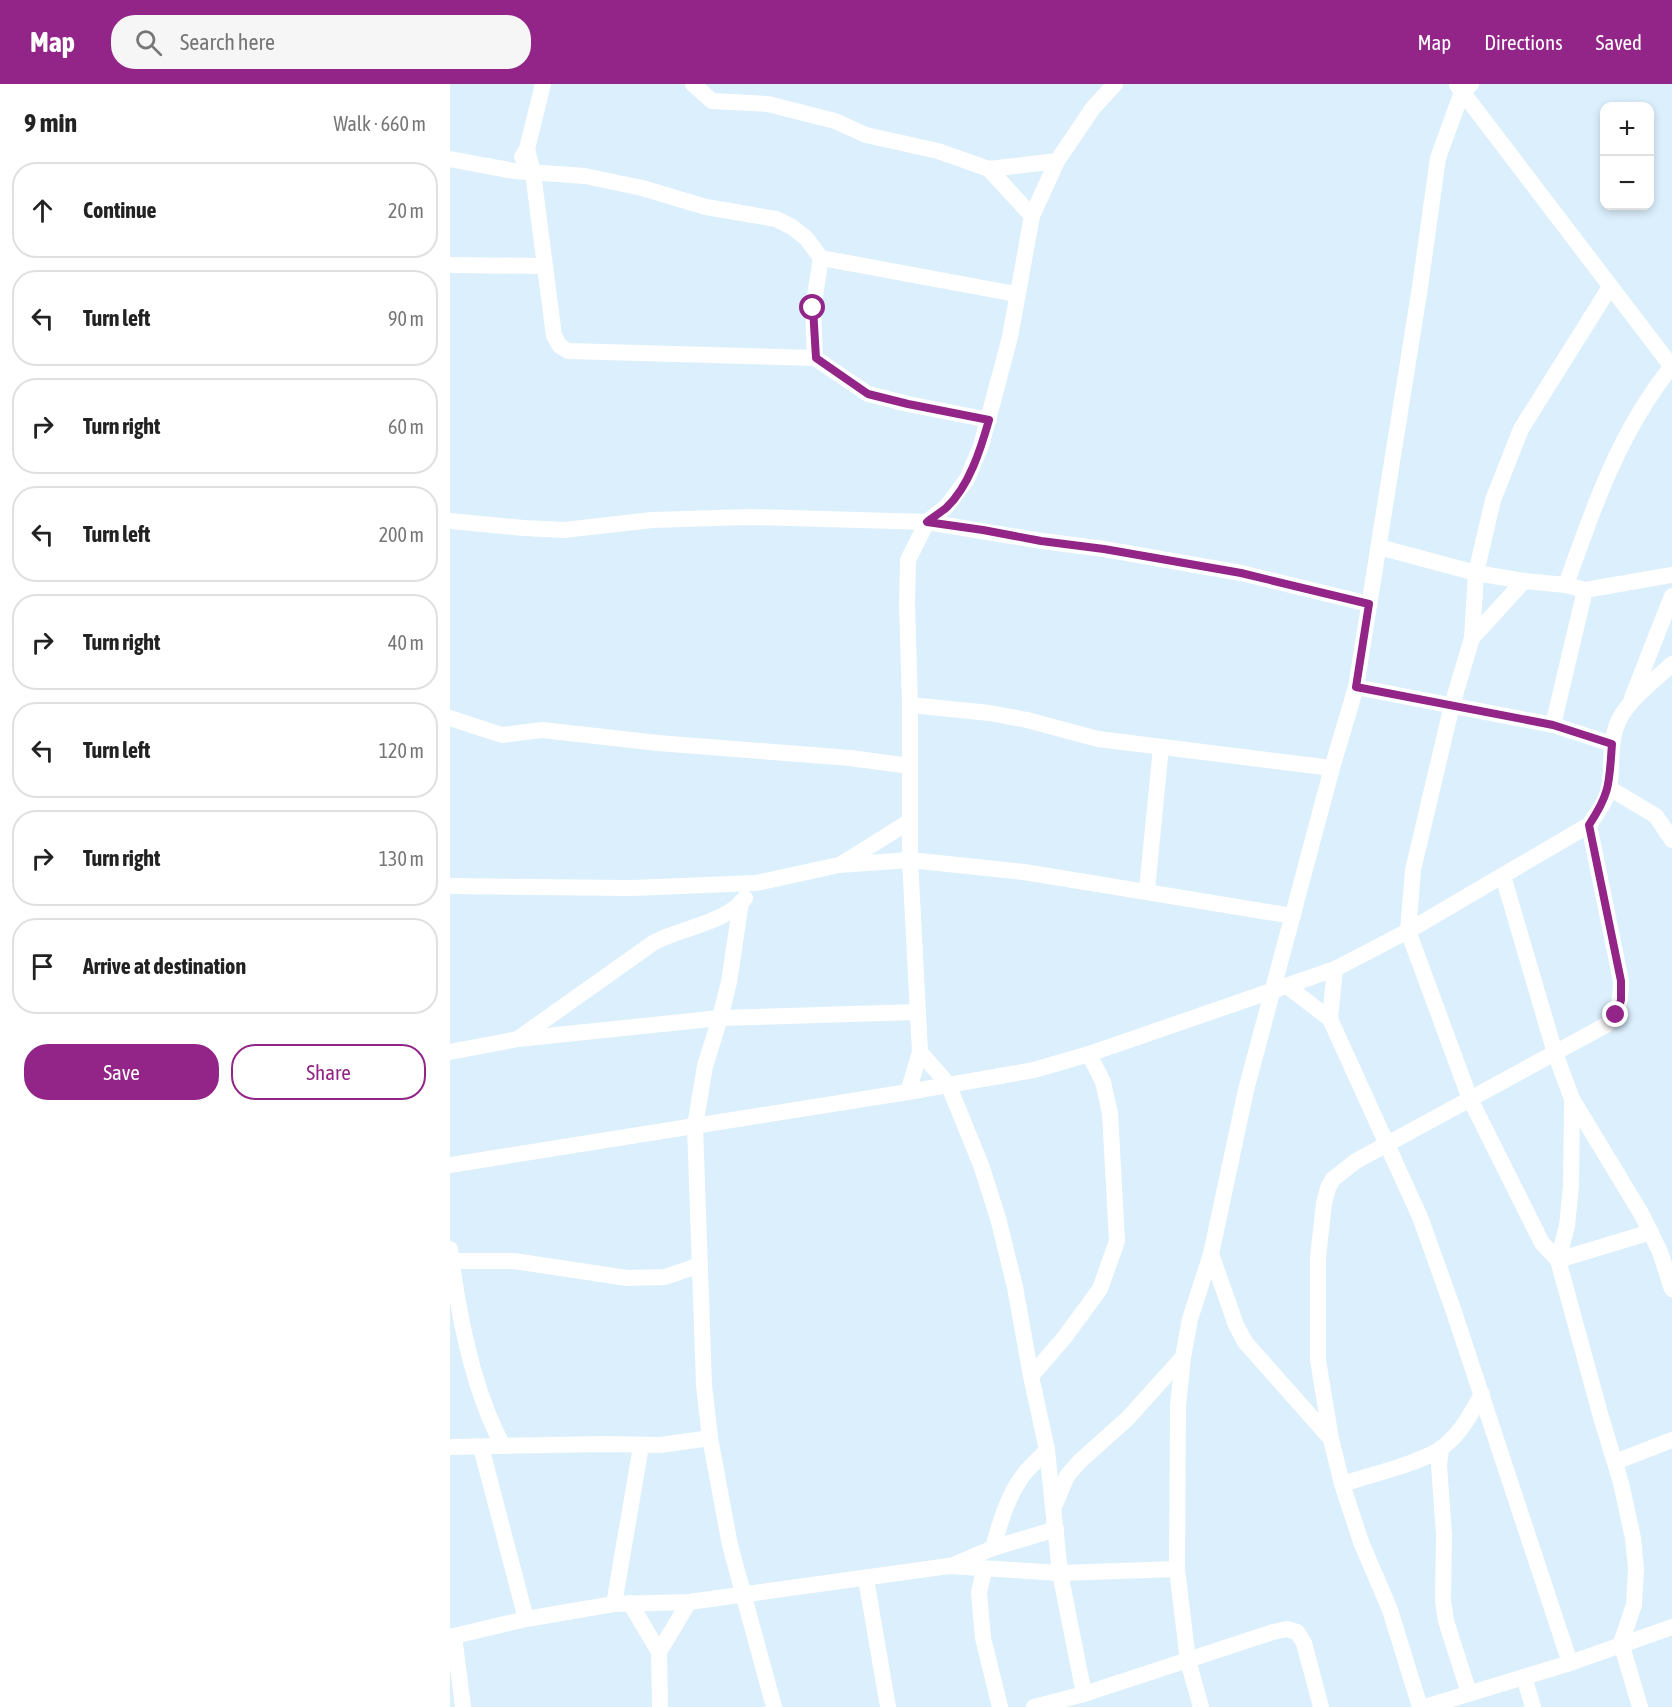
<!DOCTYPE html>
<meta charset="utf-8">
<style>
:root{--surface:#fff;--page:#f6f6f6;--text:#222;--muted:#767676;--line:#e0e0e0;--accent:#922587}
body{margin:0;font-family:"Asap Condensed",sans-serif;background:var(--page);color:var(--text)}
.controls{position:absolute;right:18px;top:18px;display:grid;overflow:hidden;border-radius:12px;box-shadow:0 3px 9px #0003}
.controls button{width:54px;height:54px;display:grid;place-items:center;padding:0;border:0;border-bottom:2px solid var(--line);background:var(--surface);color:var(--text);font:30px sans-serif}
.stop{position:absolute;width:18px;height:18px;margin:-14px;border:4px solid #922587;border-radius:50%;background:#fff}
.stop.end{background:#922587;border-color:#fff;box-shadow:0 2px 6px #0008}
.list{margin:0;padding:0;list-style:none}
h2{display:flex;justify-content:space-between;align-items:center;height:78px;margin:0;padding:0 24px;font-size:26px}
h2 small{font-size:20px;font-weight:400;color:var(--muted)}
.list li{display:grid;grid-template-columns:39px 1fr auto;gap:18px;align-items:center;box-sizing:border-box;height:96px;margin:0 12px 12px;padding:0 12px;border:2px solid var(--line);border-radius:24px}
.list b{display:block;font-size:22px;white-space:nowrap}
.list em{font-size:20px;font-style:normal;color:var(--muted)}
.actions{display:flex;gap:12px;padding:18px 24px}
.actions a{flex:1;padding:14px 0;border:2px solid var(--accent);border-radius:24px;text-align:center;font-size:21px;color:var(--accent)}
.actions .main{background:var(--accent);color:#fff}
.icon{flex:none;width:33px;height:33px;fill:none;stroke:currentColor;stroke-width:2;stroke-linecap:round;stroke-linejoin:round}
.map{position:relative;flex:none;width:1222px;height:1623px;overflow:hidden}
header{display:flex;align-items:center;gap:36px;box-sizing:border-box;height:84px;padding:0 30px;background:var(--accent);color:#fff}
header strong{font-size:28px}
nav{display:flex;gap:33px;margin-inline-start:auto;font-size:21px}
.search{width:420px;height:54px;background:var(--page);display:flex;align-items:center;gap:15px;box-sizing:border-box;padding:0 21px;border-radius:24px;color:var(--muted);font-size:22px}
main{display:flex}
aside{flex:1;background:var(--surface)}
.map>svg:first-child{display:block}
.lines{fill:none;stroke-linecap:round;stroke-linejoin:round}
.street{stroke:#fff;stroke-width:16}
.route{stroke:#922587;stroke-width:8}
</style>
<header>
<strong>Map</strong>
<div class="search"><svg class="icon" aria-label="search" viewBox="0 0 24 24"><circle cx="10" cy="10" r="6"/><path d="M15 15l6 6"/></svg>Search here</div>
<nav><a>Map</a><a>Directions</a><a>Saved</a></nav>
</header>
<main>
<aside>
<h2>9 min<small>Walk · 660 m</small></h2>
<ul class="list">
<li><svg class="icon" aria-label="ahead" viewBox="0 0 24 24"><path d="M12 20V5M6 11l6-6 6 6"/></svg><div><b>Continue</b></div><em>20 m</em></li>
<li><svg class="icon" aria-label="left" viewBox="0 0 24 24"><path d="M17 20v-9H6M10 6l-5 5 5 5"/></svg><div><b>Turn left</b></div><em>90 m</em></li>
<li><svg class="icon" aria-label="right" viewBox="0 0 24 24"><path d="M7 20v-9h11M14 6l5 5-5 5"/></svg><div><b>Turn right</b></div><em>60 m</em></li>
<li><svg class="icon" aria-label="left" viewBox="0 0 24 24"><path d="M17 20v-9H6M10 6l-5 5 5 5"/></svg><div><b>Turn left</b></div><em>200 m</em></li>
<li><svg class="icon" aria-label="right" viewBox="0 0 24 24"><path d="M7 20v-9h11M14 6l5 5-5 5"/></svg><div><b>Turn right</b></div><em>40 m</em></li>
<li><svg class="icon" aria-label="left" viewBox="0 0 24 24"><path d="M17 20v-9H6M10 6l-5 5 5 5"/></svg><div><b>Turn left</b></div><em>120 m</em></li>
<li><svg class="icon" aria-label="right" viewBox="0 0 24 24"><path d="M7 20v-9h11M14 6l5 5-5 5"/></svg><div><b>Turn right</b></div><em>130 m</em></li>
<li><svg class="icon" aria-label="arrive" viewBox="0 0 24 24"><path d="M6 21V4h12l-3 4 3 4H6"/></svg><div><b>Arrive at destination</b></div></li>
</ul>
<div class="actions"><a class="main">Save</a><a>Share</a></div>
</aside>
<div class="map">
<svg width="1222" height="1623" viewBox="0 0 1222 1623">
<rect width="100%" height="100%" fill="#dbeffc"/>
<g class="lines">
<g class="street">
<polyline points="243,0 262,17 318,20 385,37 416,51 488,67 539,85 607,77"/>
<polyline points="1007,1 1222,283"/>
<polyline points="77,65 83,89 104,252 110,262 118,267 365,274"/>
<polyline points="72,73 77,65 93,0"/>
<polyline points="0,75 64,87 135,92 192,104 256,123 326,135 342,143 356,154 371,174 566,210"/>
<polyline points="539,85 582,132"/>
<polyline points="371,174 363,224 365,274 418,310 458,320 539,336"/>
<polyline points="0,181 94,182"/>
<polyline points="1160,203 1071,345 1043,416 1026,489 1022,554 1002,621 963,786 958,847 1020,1015 1092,1159 1108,1176 1151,1333 1171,1399 1183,1454 1186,1485 1184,1521 1171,1559 1190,1623"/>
<polyline points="0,437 74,444 114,446 202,436 299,433 477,438 592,457 654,465 791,489 919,520"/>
<polyline points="929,463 1026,489 1074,497 1116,501 1135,506 1222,491"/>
<path d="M1116 501C1143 424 1170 346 1222 282"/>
<polyline points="1022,554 1074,497"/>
<polyline points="906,603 1103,641 1162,660"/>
<polyline points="1182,614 1222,512"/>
<polyline points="460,621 540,629 577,636 648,655 882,684"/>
<polyline points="0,634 52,651 92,646 208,659 400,674 460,682"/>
<polyline points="1103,641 1135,506"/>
<polyline points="1159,704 1206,732 1222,756"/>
<polyline points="393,779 460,737"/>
<polyline points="1053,792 1105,969 1122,1015 1192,1131 1210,1168 1222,1205"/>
<polyline points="0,802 182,804 306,799 389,781 460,776 574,788 843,832"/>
<polyline points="697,806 711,663"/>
<polyline points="291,818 279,898 270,934 255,982 245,1042 254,1301 260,1354 280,1461 324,1623"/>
<polyline points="837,902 880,935 970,1133 1003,1225 1120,1579"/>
<polyline points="880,935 885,885"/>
<path d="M69 954 203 859C230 844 276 839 295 814"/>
<polyline points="0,968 68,955 270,934 467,928"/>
<polyline points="470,968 498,1000 531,1081 548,1134 565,1203 581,1292 597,1366 610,1489 634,1610"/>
<polyline points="458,1008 470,968 460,776 460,621 457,519 458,476 477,438 497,422 517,395 531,362 560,253 582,132 607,77 643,24 665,0"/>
<path d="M0 1081 458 1008 584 986 639 970 885 885 958 847 1139 741C1147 729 1156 718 1159 704 1163 684 1159 662 1166 643 1175 617 1202 599 1222 580"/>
<path d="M0 1165C8 1229 22 1305 53 1362"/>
<polyline points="761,1170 786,1241 795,1258 881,1355"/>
<polyline points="1108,1176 1117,1142 1121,1102 1122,1016"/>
<polyline points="1108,1176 1201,1148"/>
<polyline points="1,1177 64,1177 177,1194 215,1193 250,1181"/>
<polyline points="581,1292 614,1254 650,1205 667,1157 660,1029 653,998 639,970"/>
<polyline points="0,1363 154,1360 210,1361 260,1354"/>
<polyline points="31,1363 76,1535"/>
<polyline points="991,1365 989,1381 994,1451 993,1517 996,1537 1019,1609"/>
<polyline points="1165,1378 1222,1356"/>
<path d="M892 1400C917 1392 975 1378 993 1363 1011 1349 1021 1330 1032 1310"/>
<polyline points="604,1423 617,1392 629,1378 678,1334 733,1273"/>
<path d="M543 1464C550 1438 558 1411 574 1390 581 1381 590 1374 597 1366"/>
<polyline points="503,1481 543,1464 606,1445"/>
<polyline points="534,1486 529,1509 533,1554 550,1623"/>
<polyline points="416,1495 438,1623"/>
<polyline points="180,1519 209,1568 210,1623"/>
<polyline points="164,1520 191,1362"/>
<polyline points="4,1552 13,1623"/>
<polyline points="0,1553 76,1535 164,1520 239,1518 499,1482 610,1489 727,1485"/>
<polyline points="209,1568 239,1518"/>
<polyline points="1074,1593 1083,1623"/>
<polyline points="584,1623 634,1610 823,1548 837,1545 847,1548 854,1559 871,1623"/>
<polyline points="751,1623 738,1577 727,1485 728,1322 733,1273 740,1235 761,1170 796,1006 882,684 906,603 970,203 988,74 1012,8 1021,0"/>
<path d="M970 1623 940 1526 911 1458 892 1400 881 1355 868 1276V1174L874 1119 878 1104 883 1095 906 1077 1156 941C1169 928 1171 916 1171 897L1139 741"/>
<polyline points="975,1623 1120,1579 1222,1543"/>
</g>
</g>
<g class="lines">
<path class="route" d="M363 224 366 274 418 310 458 320 539 336C531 364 519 403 496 424 490 429 483 433 477 438L533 446 591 457 654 465 791 489 919 520 906 603 1103 641 1162 660C1159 698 1161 708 1139 741L1171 897V916L1166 931"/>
</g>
</svg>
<div class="controls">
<button>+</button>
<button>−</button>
</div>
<div class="stop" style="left:363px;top:224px"></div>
<div class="stop end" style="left:1166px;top:931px"></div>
</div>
</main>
